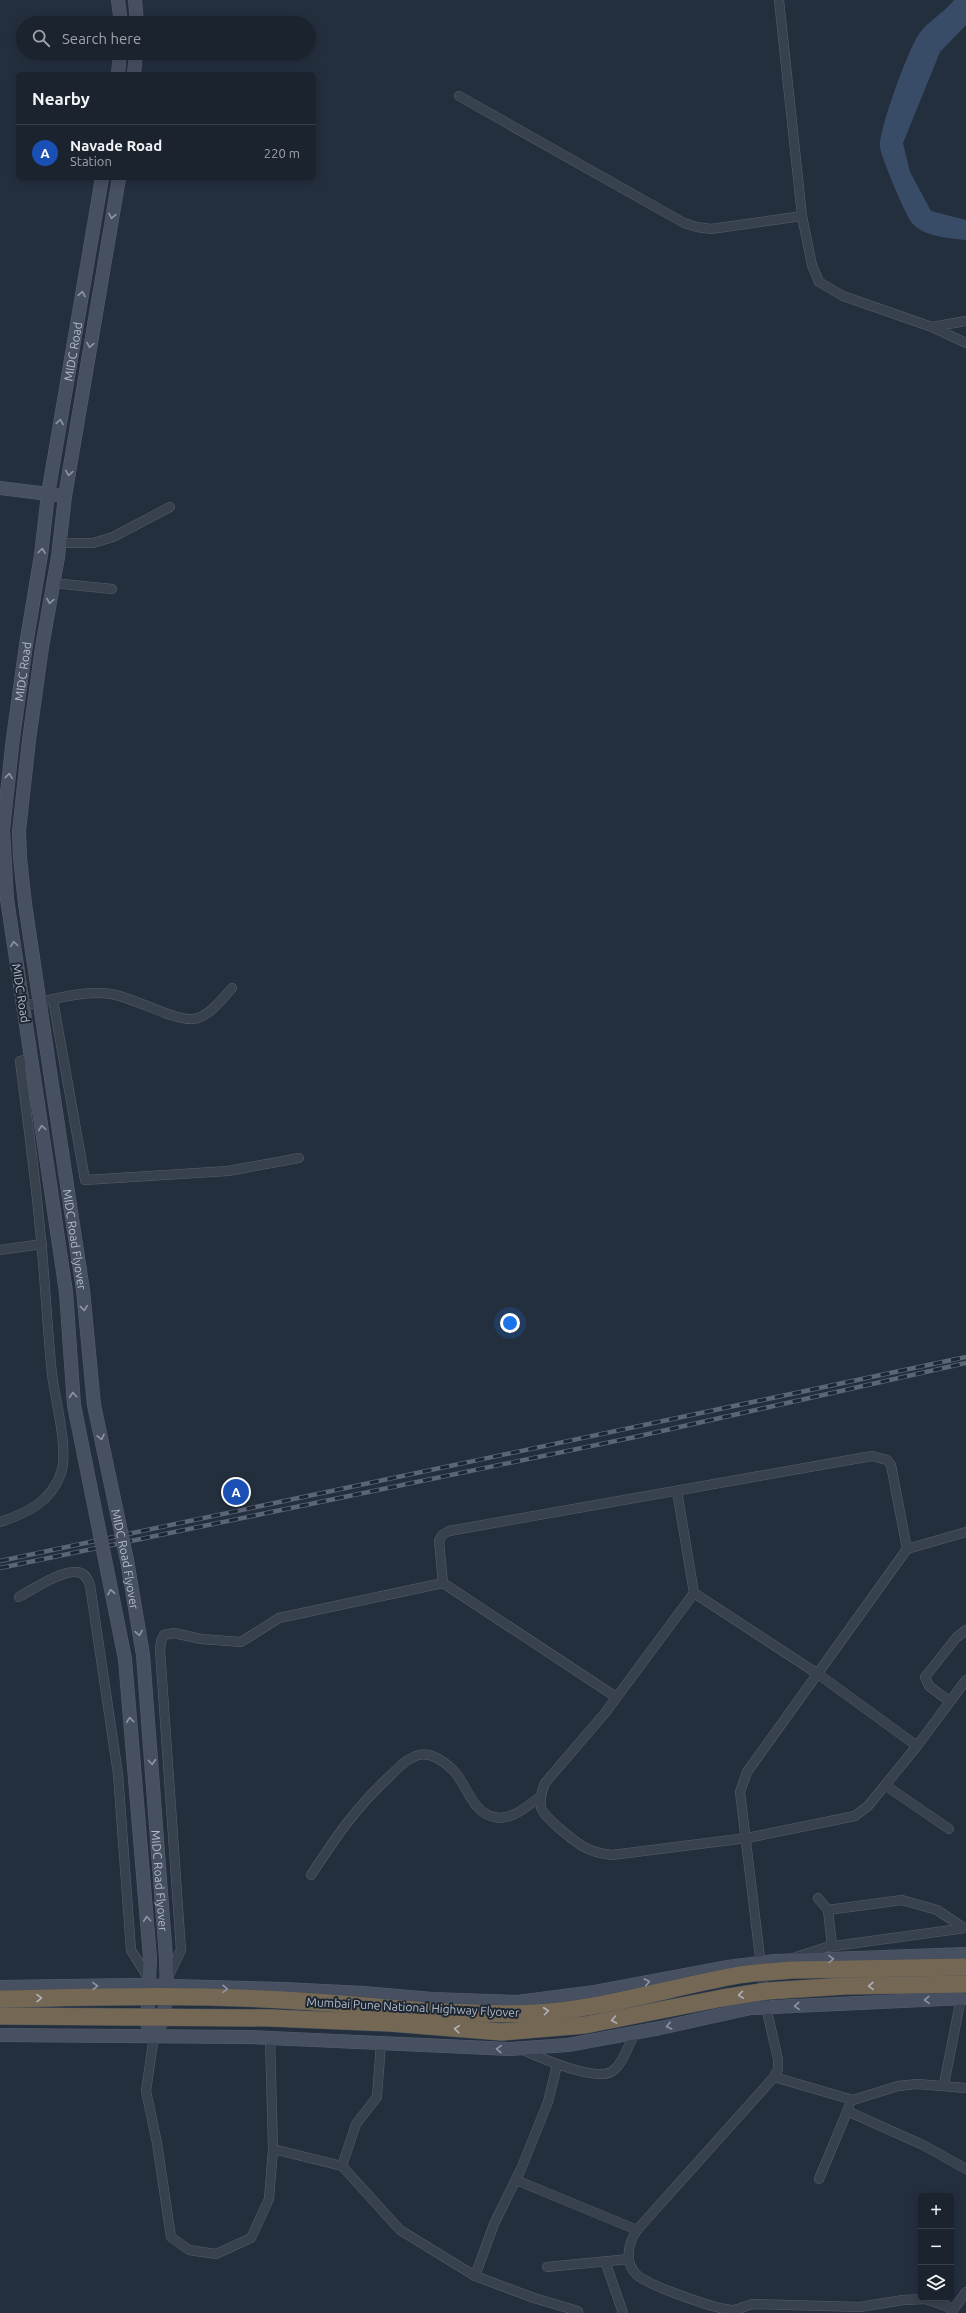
<!DOCTYPE html>
<meta charset="utf-8">
<style>
:root{--surface:#1b232e;--page:#242b36;--text:#f1f3f6;--muted:#a0a4aa;--line:#39404a;--accent:#b45309}
body{margin:0;font-family:Ubuntu,sans-serif;background:var(--page);color:var(--text)}
.controls{position:absolute;right:12px;bottom:12px;display:grid;overflow:hidden;border-radius:6px;box-shadow:0 2px 10px #0003}
.controls button{width:36px;height:36px;display:grid;place-items:center;padding:0;border:0;border-bottom:1px solid var(--line);background:var(--surface);color:var(--text);font:20px sans-serif}
.you{position:absolute;left:510px;top:1323px;width:14px;height:14px;margin:-10px;border:3px solid #fff;border-radius:50%;background:#1a73e8;box-shadow:0 0 0 6px #1a73e833}
.badge{display:grid;place-items:center;width:26px;height:26px;border-radius:50%;background:var(--accent);color:#fff;font-size:13px;font-weight:700}
.pin{position:absolute;translate:-50% -50%;border:2px solid #fff;box-shadow:0 1px 4px #0006}
.list{margin:0;padding:0;list-style:none}
h2{display:flex;justify-content:space-between;align-items:center;height:52px;margin:0;padding:0 16px;font-size:17px}
h2 small{font-size:13px;font-weight:400;color:var(--muted)}
.list li{display:grid;grid-template-columns:26px 1fr auto;gap:12px;align-items:center;box-sizing:border-box;height:56px;padding:0 16px;border-top:1px solid var(--line)}
.list b{display:block;font-size:15px;white-space:nowrap}
.list p{margin:0;font-size:13px;white-space:nowrap;color:var(--muted)}
.list em{font-size:13px;font-style:normal;color:var(--muted)}
.icon{flex:none;width:22px;height:22px;fill:none;stroke:currentColor;stroke-width:2;stroke-linecap:round;stroke-linejoin:round}
.map{position:relative;flex:none;width:966px;height:2313px;overflow:hidden}
.search{position:absolute;background:var(--surface);box-shadow:0 2px 10px #0003;left:16px;top:16px;width:300px;height:44px;display:flex;align-items:center;gap:10px;box-sizing:border-box;padding:0 14px;border-radius:22px;color:var(--muted);font-size:15px}
.panel{position:absolute;background:var(--surface);box-shadow:0 2px 10px #0003;left:16px;top:72px;width:300px;height:108px;border-radius:6px}
.map>svg:first-child{display:block}
.water{fill:#394c67}
.lines{fill:none;stroke-linecap:round;stroke-linejoin:round}
.street-casing{stroke:#565f6c;stroke-width:10}
.secondary-casing{stroke:#565f6c;stroke-width:14}
.street{stroke:#38414e;stroke-width:9}
.secondary{stroke:#465061;stroke-width:13}
.rail-casing{stroke:#5a6575;stroke-width:4.5}
.rail{stroke:#1d2633;stroke-width:3;stroke-dasharray:9;stroke-linecap:butt}
.secondary-bridge-casing{stroke:#565f6c;stroke-width:14;stroke-linecap:butt}
.highway-bridge-casing{stroke:#434c59;stroke-width:18;stroke-linecap:butt}
.secondary-bridge{stroke:#465061;stroke-width:13}
.highway-bridge{stroke:#746855;stroke-width:17}
.oneway{stroke:#8e96a5}
.oneway2{stroke:#aeb4bd}
.labels{text-anchor:middle;dominant-baseline:central;stroke-width:4;stroke-linejoin:round;paint-order:stroke}
.street-label{font-size:12px;fill:#b4bcc9;stroke:#1d2633}
</style>
<div class="map">
<svg width="966" height="2313" viewBox="0 0 966 2313">
<rect width="100%" height="100%" fill="#242f3e"/>
<path class="water" d="M954 0H966V25L940 52 903 143 910 172 931 211 966 220V240C949 238 924 237 912 223 905 214 881 157 880 147 879 129 908 50 919 34 928 21 944 13 954 0Z"/>
<g class="lines">
<g class="street-casing">
<g id="street">
<polyline points="779,0 802,216 812,265 819,282 843,296 932,327 966,343"/>
<polyline points="459,96 684,223 697,227 711,229 802,216"/>
<polyline points="932,327 966,321"/>
<polyline points="59,543 93,543 113,537 170,507"/>
<polyline points="53,583 112,589"/>
<polyline points="53,1000 85,1180 228,1171 299,1158"/>
<path d="M23 1006C50 1000 83 990 111 994 134 997 180 1025 198 1018 211 1014 223 998 232 988"/>
<polyline points="0,1250 42,1244"/>
<path d="M677 1491 694 1593 605 1713 545 1783C542 1791 539 1799 541 1807 543 1817 576 1843 586 1848 594 1852 603 1854 612 1855L747 1838 855 1816 868 1806 917 1746 966 1680"/>
<path d="M0 1522C27 1513 51 1502 61 1473 69 1450 55 1400 52 1374 47 1326 45 1277 40 1229 35 1173 27 1117 20 1061L31 1059"/>
<polyline points="907,1549 966,1532"/>
<path d="M443 1583 439 1541 442 1535 449 1531 872 1456 887 1460 891 1465 907 1549 747 1772 740 1792 766 2007 778 2059V2069L774 2077 637 2230C628 2243 624 2263 637 2275 650 2286 715 2309 732 2310 740 2310 747 2304 755 2304L860 2307 903 2300 926 2299 954 2309"/>
<polyline points="694,1593 818,1674 917,1746"/>
<path d="M19 1597C33 1589 66 1567 81 1573 86 1575 88 1580 90 1585L118 1774 131 1950 149 1979"/>
<polyline points="949,1701 929,1686 925,1677 956,1638 966,1630"/>
<polyline points="885,1785 949,1829"/>
<path d="M311 1875C336 1837 356 1807 390 1776 398 1768 407 1758 419 1755 431 1752 445 1762 453 1770 467 1784 472 1813 494 1817 512 1821 527 1806 540 1797"/>
<polyline points="818,1898 828,1910 832,1946"/>
<polyline points="828,1910 902,1900 937,1910 964,1928"/>
<polyline points="796,1957 827,1947 966,1928"/>
<polyline points="168,1977 181,1950 160,1650 161,1641 164,1635 174,1633 201,1639 241,1642 279,1618 443,1583 616,1697"/>
<polyline points="154,2036 146,2091 157,2143 171,2237 189,2250 216,2254 251,2238 269,2199 273,2149 270,2038"/>
<path d="M521 2049C538 2057 599 2084 614 2070 624 2061 629 2044 635 2032"/>
<polyline points="774,2077 853,2100 898,2086 917,2084 966,2088"/>
<polyline points="944,2084 961,1998"/>
<polyline points="847,2111 923,2145 966,2169"/>
<polyline points="273,2149 342,2166 400,2230 475,2276 534,2298 578,2311"/>
<polyline points="342,2166 356,2124 377,2097 381,2043"/>
<polyline points="819,2179 849,2107"/>
<polyline points="516,2180 637,2230"/>
<polyline points="605,2261 623,2313"/>
<polyline points="547,2267 629,2259"/>
<polyline points="475,2276 494,2224 521,2169 548,2102 557,2065"/>
<polyline points="951,2313 966,2292"/>
</g>
</g>
<g class="secondary-casing">
<g id="secondary">
<polyline points="118,0 121,23"/>
<polyline points="135,0 137,23"/>
<polyline points="118,74 120,53"/>
<polyline points="134,74 136,53"/>
<polyline points="0,488 56,495"/>
<polyline points="65,1172 25,904 20,858 19,831 29,740 42,647 58,557 65,496 119,178"/>
<path id="s1" d="M49 1177 7 899 3 830 13 738 26 645 41 555 48 494 102 178"/>
<path d="M150 1958 147 2024 154 2036C169 2014 167 1983 166 1958"/>
<polyline points="0,1987 135,1985 283,1989 364,1993 432,1999 517,2002 595,1992 728,1967 775,1961 966,1954"/>
<polyline points="0,2035 249,2037 510,2049 568,2045 660,2028 751,2008 966,1998"/>
</g>
</g>
<use href="#street" class="street"/>
<use href="#secondary" class="secondary"/>
<g class="rail-casing">
<g id="rail">
<polyline points="0,1561 966,1357"/>
<polyline points="0,1568 635,1437 966,1363"/>
</g>
</g>
<use href="#rail" class="rail"/>
<g class="secondary-bridge-casing">
<g id="secondary-bridge">
<path id="s2" d="M65 1172 83 1290 94 1405 127 1560 143 1655 166 1958"/>
<polyline points="49,1177 66,1292 74,1405 125,1659 150,1958"/>
</g>
</g>
<g class="highway-bridge-casing">
<g id="highway-bridge">
<path d="M0 1999C94 1997 189 1994 284 2000 365 2004 454 2017 535 2013 604 2009 671 1987 739 1975 756 1972 773 1972 791 1970L966 1967"/>
<polyline points="0,2016 271,2018 390,2023 502,2032 585,2025 722,1998 767,1991 845,1986 966,1984"/>
</g>
</g>
<use href="#secondary-bridge" class="secondary-bridge"/>
<use href="#highway-bridge" class="highway-bridge"/>
</g>
<defs><path id="oneway-chevron" d="M-2-3.5L2.5 0L-2 3.5" fill="none" stroke-width="1.6" stroke-linecap="round" stroke-linejoin="round"/></defs>
<g class="oneway">
<use href="#oneway-chevron" transform="translate(112 216) rotate(100)"/>
<use href="#oneway-chevron" transform="translate(82 294) rotate(-80)"/>
<use href="#oneway-chevron" transform="translate(90 345) rotate(100)"/>
<use href="#oneway-chevron" transform="translate(60 422) rotate(-81)"/>
<use href="#oneway-chevron" transform="translate(69 473) rotate(99)"/>
<use href="#oneway-chevron" transform="translate(42 551) rotate(-83)"/>
<use href="#oneway-chevron" transform="translate(50 601) rotate(100)"/>
<use href="#oneway-chevron" transform="translate(9 776) rotate(-84)"/>
<use href="#oneway-chevron" transform="translate(14 944) rotate(-98)"/>
<use href="#oneway-chevron" transform="translate(42 1128) rotate(-98)"/>
<use href="#oneway-chevron" transform="translate(84 1308) rotate(84)"/>
<use href="#oneway-chevron" transform="translate(73 1395) rotate(-94)"/>
<use href="#oneway-chevron" transform="translate(101 1437) rotate(78)"/>
<use href="#oneway-chevron" transform="translate(111 1592) rotate(-101)"/>
<use href="#oneway-chevron" transform="translate(139 1633) rotate(81)"/>
<use href="#oneway-chevron" transform="translate(130 1720) rotate(-95)"/>
<use href="#oneway-chevron" transform="translate(152 1762) rotate(86)"/>
<use href="#oneway-chevron" transform="translate(147 1919) rotate(-95)"/>
<use href="#oneway-chevron" transform="translate(831 1959) rotate(-2)"/>
<use href="#oneway-chevron" transform="translate(647 1982) rotate(-11)"/>
<use href="#oneway-chevron" transform="translate(95 1986) rotate(-1)"/>
<use href="#oneway-chevron" transform="translate(225 1989) rotate(2)"/>
<use href="#oneway-chevron" transform="translate(927 2000) rotate(177)"/>
<use href="#oneway-chevron" transform="translate(797 2006) rotate(177)"/>
<use href="#oneway-chevron" transform="translate(669 2026) rotate(167)"/>
<use href="#oneway-chevron" transform="translate(499 2049) rotate(-178)"/>
</g>
<g class="oneway2">
<use href="#oneway-chevron" transform="translate(871 1986) rotate(179)"/>
<use href="#oneway-chevron" transform="translate(741 1995) rotate(171)"/>
<use href="#oneway-chevron" transform="translate(39 1998) rotate(-2)"/>
<use href="#oneway-chevron" transform="translate(546 2011) rotate(-7)"/>
<use href="#oneway-chevron" transform="translate(614 2020) rotate(170)"/>
<use href="#oneway-chevron" transform="translate(457 2029) rotate(-175)"/>
</g>
<g class="labels">
<g class="street-label">
<text stroke="none"><textPath href="#s1" startOffset="834">MIDC Road</textPath></text>
<text stroke="none"><textPath href="#s1" startOffset="510">MIDC Road</textPath></text>
<text transform="translate(21 993) rotate(81)">MIDC Road</text>
<text stroke="none"><textPath href="#s2" startOffset="68">MIDC Road Flyover</textPath></text>
<text stroke="none"><textPath href="#s2" startOffset="392">MIDC Road Flyover</textPath></text>
<text stroke="none"><textPath href="#s2" startOffset="716">MIDC Road Flyover</textPath></text>
<text transform="translate(413 2007) rotate(3)">Mumbai Pune National Highway Flyover</text>
</g>
</g>
</svg>
<div class="controls">
<button>+</button>
<button>−</button>
<button><svg class="icon" aria-label="layers" viewBox="0 0 24 24"><path d="M12 4l9 5-9 5-9-5zM3 14l9 5 9-5"/></svg></button>
</div>
<div class="you"></div>
<div class="pin badge" style="left:236px;top:1492px;background:#1a4fb4">A</div>
<div class="search"><svg class="icon" aria-label="search" viewBox="0 0 24 24"><circle cx="10" cy="10" r="6"/><path d="M15 15l6 6"/></svg>Search here</div>
<section class="panel">
<h2>Nearby<small></small></h2>
<ul class="list">
<li><span class="badge" style="background:#1a4fb4">A</span><div><b>Navade Road</b><p>Station</p></div><em>220 m</em></li>
</ul>
</section>
</div>
